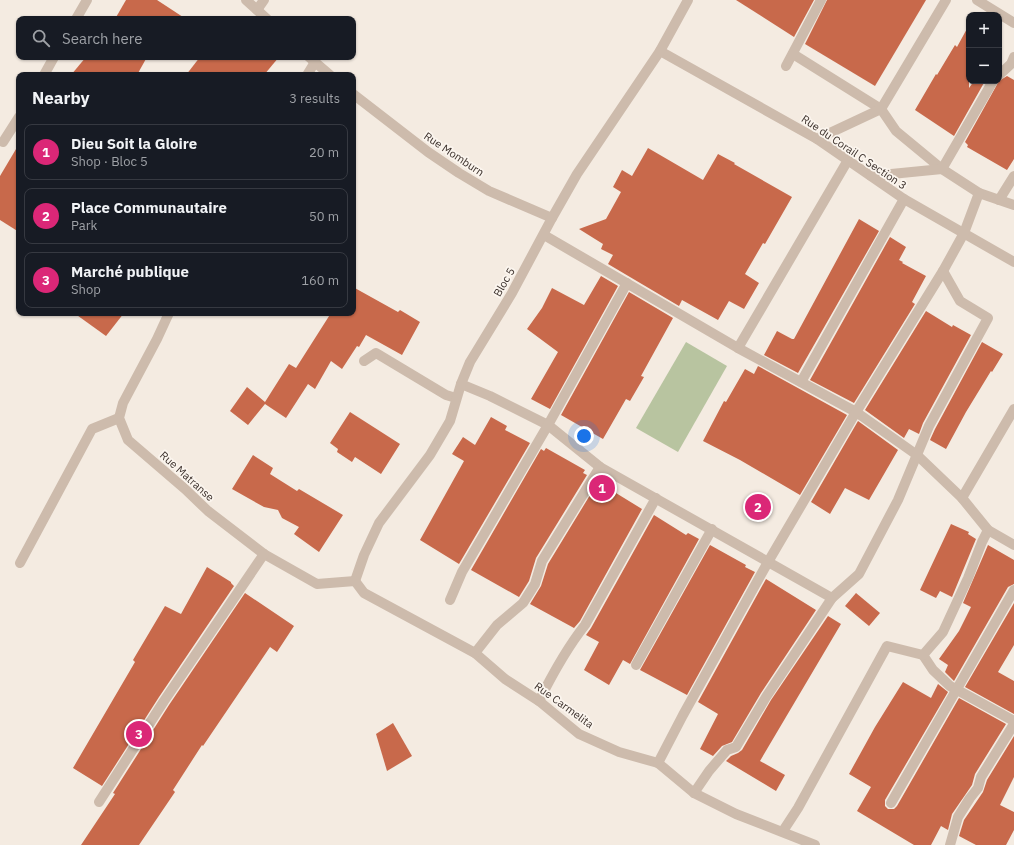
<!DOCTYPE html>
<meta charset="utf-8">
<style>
:root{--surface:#171b24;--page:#242831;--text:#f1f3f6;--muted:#9ea1a6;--line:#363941;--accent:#db2777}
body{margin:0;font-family:"IBM Plex Sans",sans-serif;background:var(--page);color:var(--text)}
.controls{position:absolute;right:12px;top:12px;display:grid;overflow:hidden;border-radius:8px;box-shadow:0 1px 3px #0004}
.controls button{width:36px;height:36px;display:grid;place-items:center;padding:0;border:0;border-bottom:1px solid var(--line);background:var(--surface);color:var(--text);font:20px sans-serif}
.you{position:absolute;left:584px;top:436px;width:14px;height:14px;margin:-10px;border:3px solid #fff;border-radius:50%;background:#1a73e8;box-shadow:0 0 0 6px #1a73e833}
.badge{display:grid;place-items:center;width:26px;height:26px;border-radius:50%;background:var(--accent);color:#fff;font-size:13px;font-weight:700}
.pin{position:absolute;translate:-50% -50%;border:2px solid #fff;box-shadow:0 1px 4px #0006}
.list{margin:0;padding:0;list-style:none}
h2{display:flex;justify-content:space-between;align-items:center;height:52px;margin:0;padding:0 16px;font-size:17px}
h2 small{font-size:13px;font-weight:400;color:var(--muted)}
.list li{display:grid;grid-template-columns:26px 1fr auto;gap:12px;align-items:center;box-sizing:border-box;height:56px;margin:0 8px 8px;padding:0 8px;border:1px solid var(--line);border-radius:8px}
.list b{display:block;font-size:15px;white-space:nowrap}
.list p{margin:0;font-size:13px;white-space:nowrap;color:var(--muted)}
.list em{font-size:13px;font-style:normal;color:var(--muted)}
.icon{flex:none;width:22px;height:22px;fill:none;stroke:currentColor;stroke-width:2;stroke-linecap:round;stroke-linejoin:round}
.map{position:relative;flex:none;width:1014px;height:845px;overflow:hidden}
.search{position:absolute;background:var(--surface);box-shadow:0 1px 3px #0004;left:16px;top:16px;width:340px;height:44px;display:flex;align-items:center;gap:10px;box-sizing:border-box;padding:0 14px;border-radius:8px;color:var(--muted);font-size:15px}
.panel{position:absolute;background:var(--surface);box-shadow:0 1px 3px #0004;left:16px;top:72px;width:340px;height:244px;border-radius:8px}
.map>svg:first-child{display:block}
.green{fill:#b8c4a0}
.building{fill:#c8694b}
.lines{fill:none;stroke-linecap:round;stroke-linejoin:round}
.minor{stroke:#cdbbac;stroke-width:10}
.labels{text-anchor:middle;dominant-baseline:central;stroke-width:3.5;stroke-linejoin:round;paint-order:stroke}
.street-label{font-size:11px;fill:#3b302b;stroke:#fbf5ee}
</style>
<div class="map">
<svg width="1014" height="845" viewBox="0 0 1014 845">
<rect width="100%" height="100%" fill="#f4ebe1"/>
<polygon class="green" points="686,342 727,366 678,452 636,428"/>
<g class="building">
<polygon points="126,0 157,0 186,19 115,19"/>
<polygon points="736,0 814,0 794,37"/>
<polygon points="827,0 926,0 875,86 805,44"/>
<polygon points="969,25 969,88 974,81 985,81 954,136 915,110 936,74 937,75 955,45 957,47"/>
<polygon points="86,57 147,57 137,75 71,75"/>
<polygon points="200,57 279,57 264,75 186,75"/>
<polygon points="1007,76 1014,80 1014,159 1007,170 967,147 968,145 965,142 999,81"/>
<polygon points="19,144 19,232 0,220 0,176"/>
<polygon points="648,148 703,180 718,154 735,163 734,164 792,197 765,244 763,243 745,274 759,283 744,309 729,301 718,320 682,300 679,306 608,264 613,255 601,249 603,244 579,229 606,219 621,192 613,187 622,170 632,176"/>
<polygon points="859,219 879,231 798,373 764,355 777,331 792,339 794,339"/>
<polygon points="890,237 906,247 899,260 903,262 902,263 926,276 912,302 915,304 854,403 810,380"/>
<polygon points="601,276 618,286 550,409 531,399 558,352 527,329 542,308 552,288 584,305"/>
<polygon points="353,287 398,312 400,310 420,322 402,355 366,335 359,347 357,346 342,369 331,361 315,389 308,384 286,418 265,404 248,425 230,411 247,387 265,402 289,364 296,368 331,313 353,313"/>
<polygon points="629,292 673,318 641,376 644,377 630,401 626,399 603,439 561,415"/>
<polygon points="926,311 952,327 953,325 971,335 923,423 919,434 909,429 904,438 865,410"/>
<polygon points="74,313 124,313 106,336"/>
<polygon points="982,342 1003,354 992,372 991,371 966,412 946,449 930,440 935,429"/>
<polygon points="758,366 847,415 800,495 740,460 703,441 724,401 726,402 745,369 754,374"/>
<polygon points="350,412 400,444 381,474 355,457 352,462 337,452 338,449 330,443"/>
<polygon points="491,417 507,426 505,430 530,443 459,564 420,540 464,461 452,454 463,437 475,445"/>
<polygon points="858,421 898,450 869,500 845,488 830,514 811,502"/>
<polygon points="546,448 585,470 583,473 587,475 536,558 529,581 519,597 471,570 541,449 544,451"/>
<polygon points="253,455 273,468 270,474 297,491 299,489 343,515 319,552 294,534 299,527 282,518 278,510 264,507 232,489"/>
<polygon points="598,482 642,509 580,621 574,628 530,604 541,586 548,564"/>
<polygon points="654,515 686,535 688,533 699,539 630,664 623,660 609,685 584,670 599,642 586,635 591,628"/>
<polygon points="951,524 969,532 968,534 976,539 952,597 940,591 936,598 920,590"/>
<polygon points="710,545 746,565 745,567 755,572 687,695 640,670"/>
<polygon points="988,545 1014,560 1014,584 1008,587 954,681 945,672 948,665 939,659 959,631 971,607 963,603"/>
<polygon points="207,567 231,582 231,583 234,586 159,697 102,786 73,768 135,662 133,660 165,606 181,614"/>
<polygon points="766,579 816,610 761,693 732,742 722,746 713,756 700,749 718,714 698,702"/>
<polygon points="245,593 294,626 277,652 270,647 203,746 202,745 173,790 175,792 139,845 81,845 115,794 113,793 169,705"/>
<polygon points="856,593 880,613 869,626 845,606"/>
<polygon points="1014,603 1014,645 998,672 1014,681 1014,714 965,687"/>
<polygon points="828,616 841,624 760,761 785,775 776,791 726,761 731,756 738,753 742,750 771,700"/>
<polygon points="903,682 931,698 938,684 948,692 885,800 885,806 888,809 894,809 897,806 959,698 1006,724 975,774 972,785 952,814 948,830 941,826 931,845 914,845 857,811 871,787 849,774 875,727"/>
<polygon points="393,723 412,756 387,771 376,734"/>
<polygon points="1014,736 1014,777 1000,805 1014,812 1014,830 1006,845 976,845 959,836 964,820 983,792 987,780"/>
</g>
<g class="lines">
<g class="minor">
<polyline points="246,0 267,19"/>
<polyline points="977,0 1014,23"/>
<polyline points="257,10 264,0"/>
<polyline points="76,19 87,0"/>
<polyline points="660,51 817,139 904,199 1014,262"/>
<polyline points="793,54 881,109 896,131 942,169 979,193 1014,205"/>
<polyline points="309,57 330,75"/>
<polyline points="786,66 821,0"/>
<polyline points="44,75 54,57"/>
<polyline points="307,75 315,62"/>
<polyline points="999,75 1011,64 1014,57"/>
<polyline points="353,94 428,152 459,173 489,191 552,218"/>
<polyline points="817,139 881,109 946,0"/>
<polyline points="3,142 19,117"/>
<polyline points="871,176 942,169 993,81"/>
<polyline points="999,200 1014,176"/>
<polyline points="544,235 738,348 856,412 917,455 962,498 988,530 1014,545"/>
<polyline points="169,313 157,339 123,403 119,418 128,440 185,489 208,511 264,554 317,584 355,581"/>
<polyline points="738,348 848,160"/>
<polyline points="364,361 376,353 446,395 456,398"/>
<polyline points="801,382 904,199"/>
<polyline points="461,384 490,396 548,425 600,467 832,598"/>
<polyline points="962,498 1014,409"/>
<polyline points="20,563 92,429 119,418"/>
<polyline points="355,581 364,555 379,523 430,455 450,421 461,384 470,362 512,293 552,218 577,174 660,51 688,0"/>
<polyline points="355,581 364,593 475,653 505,679 539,701 579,734 619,752 658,763 694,793 736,814 815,845"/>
<polyline points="450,600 462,572 548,425 627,283"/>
<polyline points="475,653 497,625 523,603 535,584 542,561 600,467"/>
<polyline points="923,655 933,670 950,686 1014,721"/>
<polyline points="636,665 712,529"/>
<path d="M539 701C552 675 566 649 585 625L656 498"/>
<polyline points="658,763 683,715 768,562 856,412 943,271 964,233 979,193"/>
<polyline points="694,793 709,771 727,750 736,747 766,697 832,598 859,574 898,500 929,426 988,318 960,301 943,271"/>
<polyline points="99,802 164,701 264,554"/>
<polyline points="891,803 1014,590"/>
<polyline points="783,831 798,808 887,646 923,655 943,632 968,578 982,542 988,530"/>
<polyline points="950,845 958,817 970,798 978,788 981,777 1014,724"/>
</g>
</g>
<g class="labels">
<g class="street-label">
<text transform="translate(854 152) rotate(34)">Rue du Corail C Section 3</text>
<text transform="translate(454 154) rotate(34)">Rue Momburn</text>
<text transform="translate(504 282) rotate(-60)">Bloc 5</text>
<text transform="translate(187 476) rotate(42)">Rue Matranse</text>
<text transform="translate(564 705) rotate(36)">Rue Carmelita</text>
</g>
</g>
</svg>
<div class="controls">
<button>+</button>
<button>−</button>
</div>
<div class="you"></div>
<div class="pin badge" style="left:602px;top:488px">1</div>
<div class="pin badge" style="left:758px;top:507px">2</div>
<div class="pin badge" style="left:139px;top:734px">3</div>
<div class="search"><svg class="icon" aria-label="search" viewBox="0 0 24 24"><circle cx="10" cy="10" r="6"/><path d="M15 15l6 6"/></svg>Search here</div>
<section class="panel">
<h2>Nearby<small>3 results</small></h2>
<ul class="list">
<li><span class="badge">1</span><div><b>Dieu Soit la Gloire</b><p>Shop · Bloc 5</p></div><em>20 m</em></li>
<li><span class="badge">2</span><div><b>Place Communautaire</b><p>Park</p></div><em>50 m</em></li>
<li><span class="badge">3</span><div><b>Marché publique</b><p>Shop</p></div><em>160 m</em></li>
</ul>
</section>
</div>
